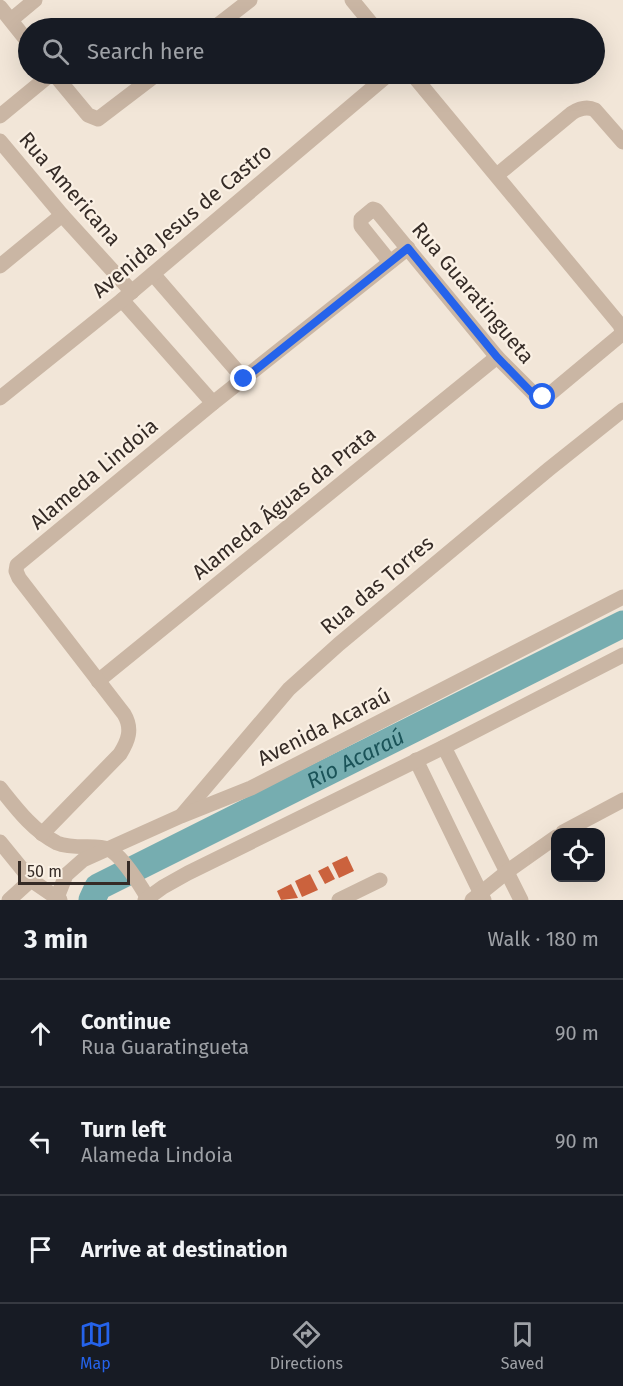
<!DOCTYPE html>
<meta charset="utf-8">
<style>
:root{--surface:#171b24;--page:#242831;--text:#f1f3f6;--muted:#9ea1a6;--line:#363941;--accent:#2563eb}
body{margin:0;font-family:"Fira Sans",sans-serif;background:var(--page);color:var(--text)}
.controls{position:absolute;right:18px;bottom:18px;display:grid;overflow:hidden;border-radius:12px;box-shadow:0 6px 24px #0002}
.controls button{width:54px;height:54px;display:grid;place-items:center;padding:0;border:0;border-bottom:2px solid var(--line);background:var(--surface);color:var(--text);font:30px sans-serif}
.scale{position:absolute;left:18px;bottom:15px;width:112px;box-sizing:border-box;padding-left:6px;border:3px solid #352b26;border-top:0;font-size:16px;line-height:21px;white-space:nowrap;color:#352b26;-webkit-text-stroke:4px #faf0e4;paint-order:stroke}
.stop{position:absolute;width:18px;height:18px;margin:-14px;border:4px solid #2563eb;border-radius:50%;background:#fff}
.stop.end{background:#2563eb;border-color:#fff;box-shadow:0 2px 6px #0008}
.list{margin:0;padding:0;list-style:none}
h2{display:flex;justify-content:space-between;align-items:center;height:78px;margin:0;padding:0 24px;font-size:26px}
h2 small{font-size:20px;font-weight:400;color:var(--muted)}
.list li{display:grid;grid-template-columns:39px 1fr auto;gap:18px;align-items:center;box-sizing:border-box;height:108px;padding:0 24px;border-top:2px solid var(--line)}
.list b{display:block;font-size:22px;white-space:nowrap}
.list p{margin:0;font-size:20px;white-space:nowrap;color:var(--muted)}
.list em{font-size:20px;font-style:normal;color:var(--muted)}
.icon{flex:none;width:33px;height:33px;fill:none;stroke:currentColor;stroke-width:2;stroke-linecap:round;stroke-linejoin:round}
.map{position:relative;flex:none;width:623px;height:900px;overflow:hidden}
.search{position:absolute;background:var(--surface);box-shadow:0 6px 24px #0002;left:18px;right:18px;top:18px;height:66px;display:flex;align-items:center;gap:15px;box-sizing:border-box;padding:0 21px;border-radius:33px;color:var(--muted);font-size:22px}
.sheet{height:402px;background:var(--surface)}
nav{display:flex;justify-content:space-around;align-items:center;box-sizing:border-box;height:84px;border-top:2px solid var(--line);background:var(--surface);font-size:16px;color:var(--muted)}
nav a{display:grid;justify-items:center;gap:3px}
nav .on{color:var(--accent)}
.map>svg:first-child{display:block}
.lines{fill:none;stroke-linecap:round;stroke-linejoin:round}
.river{stroke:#76adb0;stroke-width:27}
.building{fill:#cb623d}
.minor{stroke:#cab6a4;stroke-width:15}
.route{stroke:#2563eb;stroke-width:8}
.labels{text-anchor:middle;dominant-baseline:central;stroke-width:4.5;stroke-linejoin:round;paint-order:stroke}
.street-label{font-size:21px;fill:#352b26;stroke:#faf0e4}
.water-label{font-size:22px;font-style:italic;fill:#1a5358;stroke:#faf0e4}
</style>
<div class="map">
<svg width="623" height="900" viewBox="0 0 623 900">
<rect width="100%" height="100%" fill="#f2e6d8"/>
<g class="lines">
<path class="river" id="s1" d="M92 900 98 887 623 624"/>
</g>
<g class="building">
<polygon points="347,856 354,871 339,878 332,863"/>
<polygon points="328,866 335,879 325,884 318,871"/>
<polygon points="310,874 318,890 302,897 295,881"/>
<polygon points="291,884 298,898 281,900 277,891"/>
</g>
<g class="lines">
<g class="minor">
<polyline points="352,0 375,28"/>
<polyline points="0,7 28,42"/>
<polyline points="11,20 35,0"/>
<polyline points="214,28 250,0"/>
<polyline points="54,74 88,115 98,119 157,74"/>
<polyline points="0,116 51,74"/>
<polyline points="0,141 62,215 132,292"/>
<path d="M497 175 572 113C580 108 587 106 595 110L623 142"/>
<polyline points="390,262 361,226 361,219 373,209 376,210 497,357 536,396 543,397 551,393 623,333 620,325 412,74"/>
<polyline points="0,266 62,215"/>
<polyline points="153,274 244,379"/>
<polyline points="122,300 213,403"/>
<polyline points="0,398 122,300 389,74"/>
<polyline points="98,681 497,357"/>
<polyline points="444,747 521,900"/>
<polyline points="416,760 484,900"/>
<path d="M0 788C16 808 33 831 57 843 73 850 97 844 108 849 121 854 142 888 149 900"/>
<polyline points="182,815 289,689 339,644 549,469 623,410"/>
<polyline points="563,832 623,800"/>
<path d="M42 834 120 754C128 741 133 729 124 714L19 578 16 571 17 565 213 403 408 248"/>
<polyline points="0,842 31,880 60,900"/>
<polyline points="9,900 31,880"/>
<polyline points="56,900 66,875 83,860 181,816 251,788 623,597"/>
<polyline points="145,900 163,887 188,873 444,747 623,655"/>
<polyline points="339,900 380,880"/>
<polyline points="472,900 508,871 556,837"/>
</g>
</g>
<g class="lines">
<polyline class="route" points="244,379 408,248 497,357 533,394 543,397"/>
</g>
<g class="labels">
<g class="street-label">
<text transform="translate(70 189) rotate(49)">Rua Americana</text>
<text transform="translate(182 221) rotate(-40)">Avenida Jesus de Castro</text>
<text transform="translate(473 293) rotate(50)">Rua Guaratingueta</text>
<text transform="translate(94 474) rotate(-40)">Alameda Lindoia</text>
<text transform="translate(284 503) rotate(-39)">Alameda Águas da Prata</text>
<text transform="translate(377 585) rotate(-40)">Rua das Torres</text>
<text transform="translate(324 727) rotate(-27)">Avenida Acaraú</text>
</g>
<g class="water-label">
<text stroke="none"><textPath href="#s1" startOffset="302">Rio Acaraú</textPath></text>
</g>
</g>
</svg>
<div class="controls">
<button><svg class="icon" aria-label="locate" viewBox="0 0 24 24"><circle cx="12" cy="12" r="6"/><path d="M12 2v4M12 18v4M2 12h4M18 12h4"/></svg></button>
</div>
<div class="scale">50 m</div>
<div class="stop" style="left:543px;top:397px"></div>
<div class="stop end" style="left:244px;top:379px"></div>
<div class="search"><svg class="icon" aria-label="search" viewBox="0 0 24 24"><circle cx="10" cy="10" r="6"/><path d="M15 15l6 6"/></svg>Search here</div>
</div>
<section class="sheet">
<h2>3 min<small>Walk · 180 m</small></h2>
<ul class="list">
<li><svg class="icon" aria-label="ahead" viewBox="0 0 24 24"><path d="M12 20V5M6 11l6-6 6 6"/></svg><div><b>Continue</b><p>Rua Guaratingueta</p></div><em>90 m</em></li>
<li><svg class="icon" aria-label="left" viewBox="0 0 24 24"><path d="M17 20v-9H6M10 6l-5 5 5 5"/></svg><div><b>Turn left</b><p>Alameda Lindoia</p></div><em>90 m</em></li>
<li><svg class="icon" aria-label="arrive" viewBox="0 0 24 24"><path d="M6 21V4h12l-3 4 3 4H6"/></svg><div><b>Arrive at destination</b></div></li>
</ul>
</section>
<nav>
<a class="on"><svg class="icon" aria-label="map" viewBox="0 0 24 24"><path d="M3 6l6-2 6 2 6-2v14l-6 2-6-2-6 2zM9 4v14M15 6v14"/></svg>Map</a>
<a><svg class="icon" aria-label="directions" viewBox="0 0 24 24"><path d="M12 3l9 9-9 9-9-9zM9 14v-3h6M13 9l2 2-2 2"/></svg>Directions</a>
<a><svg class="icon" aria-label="saved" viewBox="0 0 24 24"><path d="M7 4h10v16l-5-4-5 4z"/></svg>Saved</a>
</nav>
